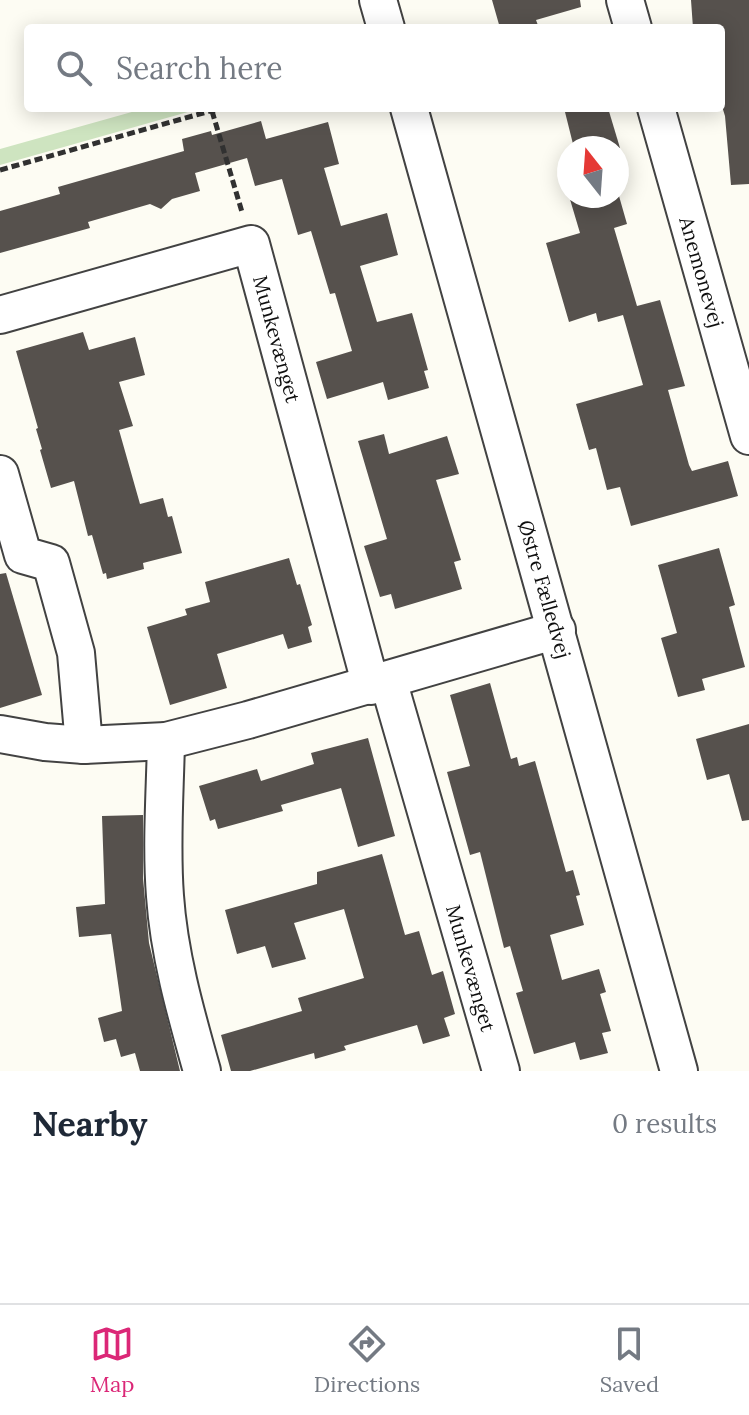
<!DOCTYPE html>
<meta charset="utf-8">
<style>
:root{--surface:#fff;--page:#f2f2f3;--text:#1f2937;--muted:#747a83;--line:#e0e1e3;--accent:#db2777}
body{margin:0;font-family:Lora,serif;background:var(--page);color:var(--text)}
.compass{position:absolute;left:557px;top:136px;width:72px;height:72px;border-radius:50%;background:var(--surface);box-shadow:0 4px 20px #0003;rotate:343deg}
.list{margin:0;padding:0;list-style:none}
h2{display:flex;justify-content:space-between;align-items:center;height:104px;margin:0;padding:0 32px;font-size:34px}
h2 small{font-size:26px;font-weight:400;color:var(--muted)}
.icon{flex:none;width:44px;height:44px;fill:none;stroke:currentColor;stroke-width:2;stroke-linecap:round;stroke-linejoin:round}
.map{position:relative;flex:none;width:749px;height:1071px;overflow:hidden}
.search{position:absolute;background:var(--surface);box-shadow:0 4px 20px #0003;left:24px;right:24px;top:24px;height:88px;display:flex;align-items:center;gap:20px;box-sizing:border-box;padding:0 28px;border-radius:8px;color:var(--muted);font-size:30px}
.sheet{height:232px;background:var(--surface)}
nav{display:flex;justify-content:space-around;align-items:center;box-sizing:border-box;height:112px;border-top:2px solid var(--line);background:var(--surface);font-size:22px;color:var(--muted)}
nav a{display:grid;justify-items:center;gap:4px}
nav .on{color:var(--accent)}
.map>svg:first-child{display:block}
.green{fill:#cee4c0}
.building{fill:#56514d}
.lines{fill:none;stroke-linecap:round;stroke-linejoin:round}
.minor-casing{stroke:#424242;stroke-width:40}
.path{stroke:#313131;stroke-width:5;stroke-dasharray:8 4;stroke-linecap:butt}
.minor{stroke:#fff;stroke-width:36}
.labels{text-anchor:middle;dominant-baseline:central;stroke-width:8;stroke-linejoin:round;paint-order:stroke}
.street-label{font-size:20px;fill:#0f0f0f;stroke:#fff}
</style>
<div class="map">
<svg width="749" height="1071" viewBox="0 0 749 1071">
<rect width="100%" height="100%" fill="#fdfcf3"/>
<polygon class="green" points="146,108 202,108 0,165 0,149"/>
<g class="building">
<polygon points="492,0 580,0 581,7 536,20 539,28 500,28"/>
<polygon points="691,0 749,0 749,184 731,185 725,116 721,103 721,28 693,28"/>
<polygon points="564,108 608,108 620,148 574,148"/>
<polygon points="261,121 266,139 328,122 339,164 324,168 341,226 387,213 398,255 360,266 377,322 412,313 428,370 424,371 429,388 388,400 383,382 327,399 316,362 352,351 335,293 330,294 311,231 298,235 282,179 255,186 247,158 195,173 200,191 172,199 161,209 150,204 88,222 90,228 0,253 0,211 60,194 58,187 184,151 182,139 211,131 212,135"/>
<polygon points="569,196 619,196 627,224 614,228 637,306 660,300 685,386 668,390 689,465 692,471 728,461 738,496 631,526 620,487 607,490 596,448 589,450 576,404 643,385 623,315 598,322 596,313 569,322 546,243 580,233"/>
<polygon points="83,332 89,350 135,337 145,375 119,382 133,426 119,430 140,504 163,498 168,517 172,516 182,553 143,563 144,569 107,579 106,573 103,574 92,535 88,536 74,481 51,488 40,450 42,449 36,429 38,428 16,351"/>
<polygon points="384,434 389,454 447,436 459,474 436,480 461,560 454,562 462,589 395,609 391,594 380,597 364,546 387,539 358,441"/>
<polygon points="719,548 735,605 729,607 745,667 702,679 705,690 678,697 661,638 677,633 658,565"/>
<polygon points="289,558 297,585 300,584 312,625 308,627 312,642 288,649 283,634 217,654 227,688 170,705 147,627 187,615 185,609 210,602 205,582"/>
<polygon points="6,573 42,695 0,708 0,574"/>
<polygon points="490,683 511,759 517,757 519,766 535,761 566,872 573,870 580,895 576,896 584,925 550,935 562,980 599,969 606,992 600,994 611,1031 602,1033 608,1053 580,1060 575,1042 534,1054 516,993 523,991 510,946 504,948 480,852 470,855 447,772 470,766 450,695"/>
<polygon points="749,724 749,820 742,821 729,774 707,780 696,739"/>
<polygon points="368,738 395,836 358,847 341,788 281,805 283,811 218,829 215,819 210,821 199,786 257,769 261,781 314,764 311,753"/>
<polygon points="143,815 143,878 149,943 180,1071 140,1071 135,1053 121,1057 116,1039 104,1042 98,1018 122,1011 111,934 79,937 76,907 105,904 102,816"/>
<polygon points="382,854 405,935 419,931 432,975 443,971 455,1014 444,1018 450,1036 423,1044 417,1025 344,1046 346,1050 315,1059 314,1053 250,1071 231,1071 221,1035 302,1011 298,998 364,978 344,909 294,923 306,959 272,968 265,946 237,954 225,910 317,884 317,872"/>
</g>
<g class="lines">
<g class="minor-casing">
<g id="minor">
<polyline points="378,0 386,28"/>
<polyline points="625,0 633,28"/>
<polyline points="409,108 679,1071"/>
<polyline points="656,108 749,436"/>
<polyline points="0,315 251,244 371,686"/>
<polyline points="0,474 23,555 51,563 76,653 84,745"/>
<polyline points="388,680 501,1071"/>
<polyline points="0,734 45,742 84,745 166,741 248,720 557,630"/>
<path d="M166 741C165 792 161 845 165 896 169 955 186 1014 202 1071"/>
</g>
</g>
<g class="path">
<polyline points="212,111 242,212"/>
<polyline points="0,170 221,108"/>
</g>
<use href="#minor" class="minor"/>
</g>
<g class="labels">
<g class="street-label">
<text transform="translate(702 272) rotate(74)">Anemonevej</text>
<text transform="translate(277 339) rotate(75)">Munkevænget</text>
<text transform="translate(545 589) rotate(74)">Østre Fælledvej</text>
<text transform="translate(471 968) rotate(74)">Munkevænget</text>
</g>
</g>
</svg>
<svg class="compass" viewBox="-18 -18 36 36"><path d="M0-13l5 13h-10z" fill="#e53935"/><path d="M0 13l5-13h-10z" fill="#747a83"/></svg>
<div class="search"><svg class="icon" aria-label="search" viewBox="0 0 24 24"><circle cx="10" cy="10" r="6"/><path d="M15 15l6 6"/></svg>Search here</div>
</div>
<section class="sheet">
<h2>Nearby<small>0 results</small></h2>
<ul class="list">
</ul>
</section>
<nav>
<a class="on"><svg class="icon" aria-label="map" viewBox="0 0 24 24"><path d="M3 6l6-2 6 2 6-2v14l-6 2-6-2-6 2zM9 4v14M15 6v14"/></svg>Map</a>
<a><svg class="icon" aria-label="directions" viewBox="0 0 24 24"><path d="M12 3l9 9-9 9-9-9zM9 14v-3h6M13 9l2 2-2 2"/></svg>Directions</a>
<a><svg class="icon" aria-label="saved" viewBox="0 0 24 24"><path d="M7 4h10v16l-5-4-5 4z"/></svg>Saved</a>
</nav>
